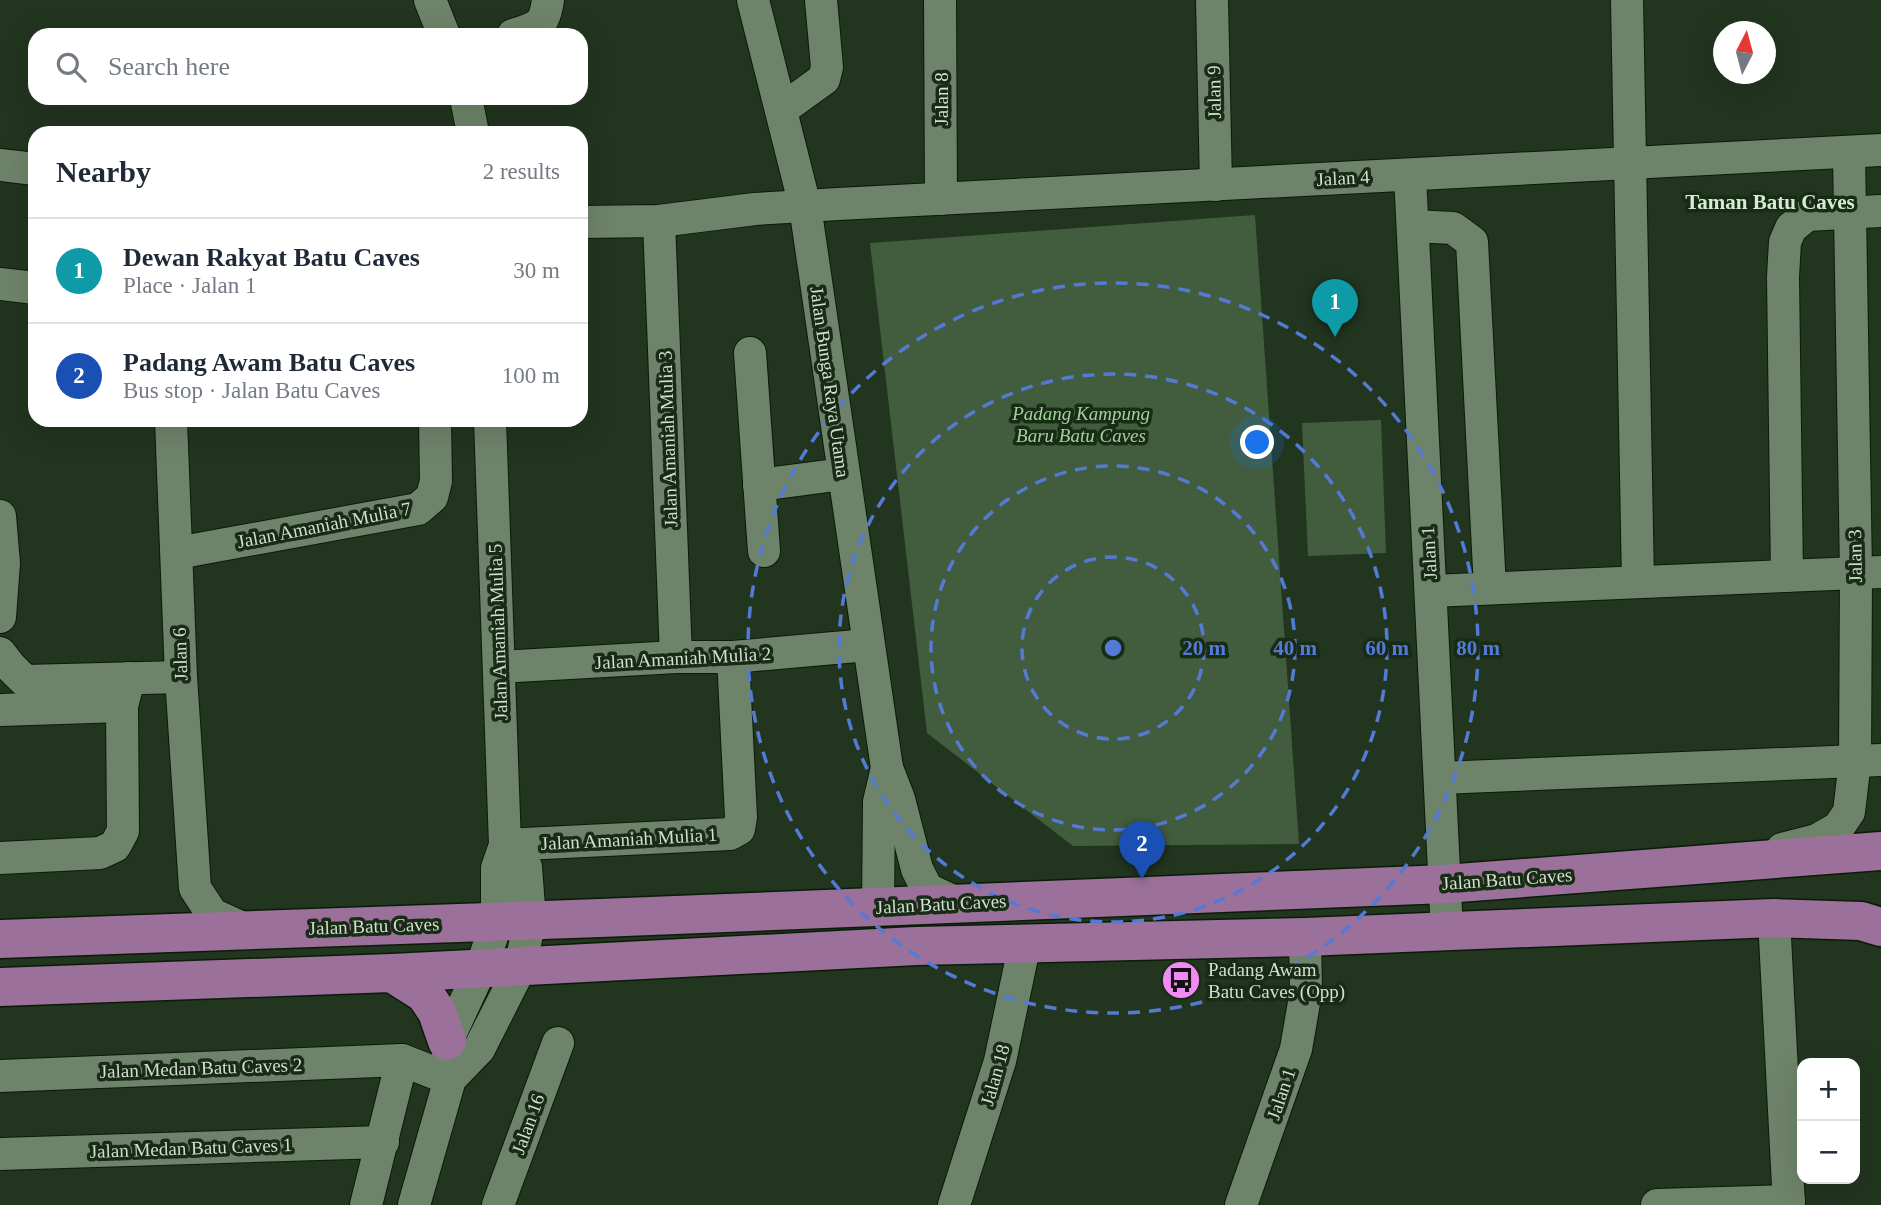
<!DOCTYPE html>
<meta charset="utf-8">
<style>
:root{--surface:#fff;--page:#f6f6f7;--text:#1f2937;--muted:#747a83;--line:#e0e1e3;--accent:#7c3aed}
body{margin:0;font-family:Georgia,serif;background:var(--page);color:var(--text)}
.controls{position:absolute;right:21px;bottom:21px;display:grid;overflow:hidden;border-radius:14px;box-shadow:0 7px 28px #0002}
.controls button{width:63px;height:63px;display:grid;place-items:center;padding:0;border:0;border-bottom:2px solid var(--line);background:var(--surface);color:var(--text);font:35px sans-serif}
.compass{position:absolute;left:1713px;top:21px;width:63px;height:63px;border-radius:50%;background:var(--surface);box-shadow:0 7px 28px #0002;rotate:6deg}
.you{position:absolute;left:1258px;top:443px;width:24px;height:24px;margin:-18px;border:5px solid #fff;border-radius:50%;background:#1a73e8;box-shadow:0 0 0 10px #1a73e833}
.badge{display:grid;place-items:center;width:46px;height:46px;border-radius:50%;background:var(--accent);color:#fff;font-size:23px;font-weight:700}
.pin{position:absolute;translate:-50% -58px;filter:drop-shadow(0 2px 4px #0008)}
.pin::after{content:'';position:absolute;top:37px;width:24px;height:21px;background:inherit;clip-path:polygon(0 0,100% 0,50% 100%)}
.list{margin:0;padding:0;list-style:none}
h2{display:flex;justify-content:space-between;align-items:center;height:91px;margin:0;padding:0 28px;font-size:30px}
h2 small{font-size:23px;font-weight:400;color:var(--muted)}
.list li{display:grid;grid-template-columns:46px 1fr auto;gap:21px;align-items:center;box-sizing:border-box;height:105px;padding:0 28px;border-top:2px solid var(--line)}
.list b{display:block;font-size:26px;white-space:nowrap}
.list p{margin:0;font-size:23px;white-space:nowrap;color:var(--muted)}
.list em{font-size:23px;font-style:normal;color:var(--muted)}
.icon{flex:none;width:38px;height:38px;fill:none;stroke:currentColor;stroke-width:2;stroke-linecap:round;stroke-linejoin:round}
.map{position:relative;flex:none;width:1881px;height:1205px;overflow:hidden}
.search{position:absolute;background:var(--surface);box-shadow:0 7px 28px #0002;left:28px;top:28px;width:560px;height:77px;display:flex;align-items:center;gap:18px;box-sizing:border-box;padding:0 24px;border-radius:21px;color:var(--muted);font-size:26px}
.panel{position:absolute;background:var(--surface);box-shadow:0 7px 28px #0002;left:28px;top:126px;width:560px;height:301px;border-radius:21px}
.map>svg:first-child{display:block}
.green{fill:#425d3d}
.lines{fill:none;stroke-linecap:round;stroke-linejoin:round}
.minor-casing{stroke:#0a1c07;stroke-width:34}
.major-casing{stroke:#0a1c07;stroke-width:41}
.minor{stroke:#6e846a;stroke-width:32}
.major{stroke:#9b709a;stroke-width:38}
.ring{fill:none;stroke:#547ad6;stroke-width:3.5;stroke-dasharray:12 9}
.labels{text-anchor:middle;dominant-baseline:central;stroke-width:7;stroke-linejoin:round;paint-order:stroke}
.street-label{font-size:19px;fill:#d3dfd1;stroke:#182b15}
.park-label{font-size:19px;font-style:italic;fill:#a1d399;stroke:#182b15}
.poi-label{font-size:19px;fill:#d3dfd1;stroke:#182b15;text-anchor:start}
.neighbourhood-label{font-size:21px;font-weight:bold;fill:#d4eccf;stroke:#182b15}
.centre{fill:#547ad6;stroke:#182b15;stroke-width:3.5}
.ring-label{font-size:21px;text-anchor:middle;font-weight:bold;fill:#547ad6;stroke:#182b15;stroke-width:7;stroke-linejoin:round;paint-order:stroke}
</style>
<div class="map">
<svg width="1881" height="1205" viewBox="0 0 1881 1205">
<rect width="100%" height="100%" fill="#22351f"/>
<g class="green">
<polygon points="1255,215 1299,844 1073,846 927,733 870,243"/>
<polygon points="1381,420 1386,553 1308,556 1302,423"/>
</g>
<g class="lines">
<g class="minor-casing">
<g id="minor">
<polyline points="430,0 444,35"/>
<polyline points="753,0 805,206 887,768 899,799 917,869 927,889 957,903"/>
<polyline points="940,0 941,199"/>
<polyline points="1212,0 1216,185"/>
<polyline points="1627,0 1638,582"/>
<path d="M513 35C537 27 544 28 548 0"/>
<polyline points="466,98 473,133"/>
<polyline points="781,110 824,79 827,67 821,0"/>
<polyline points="0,165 35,169"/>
<polyline points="1410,175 1447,932"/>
<polyline points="659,221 676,657"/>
<polyline points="581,222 659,221 755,209 838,204 1881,150"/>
<polyline points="1413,226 1453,228 1472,242 1490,588"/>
<polyline points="0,284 35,288"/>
<polyline points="750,353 764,551"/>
<polyline points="171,420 181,677 195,888 212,914 247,930"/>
<polyline points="759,485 843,474"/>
<polyline points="0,516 4,563 0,617"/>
<polyline points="177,553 418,509 432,497 436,481 435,420"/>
<polyline points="1787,576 1783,277 1785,242 1791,228 1807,215 1881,211"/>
<polyline points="1431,591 1881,572"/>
<polyline points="0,653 10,666 25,681 181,677"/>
<polyline points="499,667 676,657 733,657 868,645"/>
<polyline points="0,710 122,706"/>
<polyline points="1440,778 1881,760"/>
<polyline points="505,845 730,834 739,829 741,817 733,657"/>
<polyline points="1782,849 1817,840 1838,828 1849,812 1855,761 1856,573 1849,152"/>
<polyline points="0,858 100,853 115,846 123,831 122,706 129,678"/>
<polyline points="878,907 879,802 887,768"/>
<polyline points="1774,918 1789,1205"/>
<polyline points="0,1076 402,1060 450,1079"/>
<polyline points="450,1079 479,1049 520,968 530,920 526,867 505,845"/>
<polyline points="0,1154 383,1142"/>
<polyline points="366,1205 402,1060"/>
<polyline points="414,1205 450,1079 447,1041 481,968 497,922 497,868 505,845 490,420"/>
<polyline points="498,1205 558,1043"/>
<polyline points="954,1205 1000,1061 1025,943"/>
<polyline points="1241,1205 1296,1049 1306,991 1305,937"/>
<polyline points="1657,1205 1789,1201"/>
</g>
</g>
<g class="major-casing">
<g id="major">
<polyline points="0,939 600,918 1445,884 1881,851"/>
<polyline points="392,973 425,994 437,1012 447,1041"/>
<polyline points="0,987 392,973 916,946 1305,937 1774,918 1861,921 1881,927"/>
</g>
</g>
<use href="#minor" class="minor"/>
<use href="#major" class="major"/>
</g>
<g class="ring">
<circle cx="1113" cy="648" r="91"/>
<circle cx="1113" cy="648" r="182"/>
<circle cx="1113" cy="648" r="274"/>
<circle cx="1113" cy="648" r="365"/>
</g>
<defs>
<g id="bus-disc" transform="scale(2.0125)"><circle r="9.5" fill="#f28af3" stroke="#182b15"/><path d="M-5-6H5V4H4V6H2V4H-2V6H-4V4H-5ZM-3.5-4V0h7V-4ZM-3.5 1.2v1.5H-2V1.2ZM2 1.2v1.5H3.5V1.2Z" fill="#111"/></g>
</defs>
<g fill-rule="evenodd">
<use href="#bus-disc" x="1181" y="980"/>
</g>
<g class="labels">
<g class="street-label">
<text transform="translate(1214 92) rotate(-91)">Jalan 9</text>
<text transform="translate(941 99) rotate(-90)">Jalan 8</text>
<text transform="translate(1343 178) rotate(-3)">Jalan 4</text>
<text transform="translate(830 382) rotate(82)">Jalan Bunga Raya Utama</text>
<text transform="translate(668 439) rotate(-92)">Jalan Amaniah Mulia 3</text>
<text transform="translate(324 525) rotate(-11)">Jalan Amaniah Mulia 7</text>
<text transform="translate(1429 553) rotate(-93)">Jalan 1</text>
<text transform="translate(1855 556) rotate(-91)">Jalan 3</text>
<text transform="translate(498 632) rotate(-92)">Jalan Amaniah Mulia 5</text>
<text transform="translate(180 654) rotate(-92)">Jalan 6</text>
<text transform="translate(683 658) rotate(-3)">Jalan Amaniah Mulia 2</text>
<text transform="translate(629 839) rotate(-3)">Jalan Amaniah Mulia 1</text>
<text transform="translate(1507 879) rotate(-4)">Jalan Batu Caves</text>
<text transform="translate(941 904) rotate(-3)">Jalan Batu Caves</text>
<text transform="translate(374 926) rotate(-2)">Jalan Batu Caves</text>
<text transform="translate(201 1068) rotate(-2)">Jalan Medan Batu Caves 2</text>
<text transform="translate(995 1075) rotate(-74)">Jalan 18</text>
<text transform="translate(1281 1094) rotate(-71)">Jalan 1</text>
<text transform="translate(528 1124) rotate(-70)">Jalan 16</text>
<text transform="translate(191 1148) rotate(-2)">Jalan Medan Batu Caves 1</text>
</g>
<g class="park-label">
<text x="1081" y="413">Padang Kampung<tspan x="1081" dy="22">Baru Batu Caves</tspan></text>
</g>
<g class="poi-label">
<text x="1208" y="969">Padang Awam<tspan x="1208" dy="22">Batu Caves (Opp)</tspan></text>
</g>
<g class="neighbourhood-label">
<text x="1770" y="202">Taman Batu Caves</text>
</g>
</g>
<circle cx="1113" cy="648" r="10" class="centre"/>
<g class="ring-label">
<text x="1204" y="655">20 m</text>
<text x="1295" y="655">40 m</text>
<text x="1387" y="655">60 m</text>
<text x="1478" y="655">80 m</text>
</g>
</svg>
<div class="controls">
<button>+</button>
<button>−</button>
</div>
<svg class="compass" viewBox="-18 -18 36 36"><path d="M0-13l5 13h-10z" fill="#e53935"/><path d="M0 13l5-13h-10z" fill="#747a83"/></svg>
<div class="you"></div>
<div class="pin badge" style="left:1335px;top:337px;background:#0f9aa8">1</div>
<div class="pin badge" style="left:1142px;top:879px;background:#1a4fb4">2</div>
<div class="search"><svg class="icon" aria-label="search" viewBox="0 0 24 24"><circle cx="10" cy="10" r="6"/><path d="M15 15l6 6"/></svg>Search here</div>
<section class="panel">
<h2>Nearby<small>2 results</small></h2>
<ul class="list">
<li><span class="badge" style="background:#0f9aa8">1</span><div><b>Dewan Rakyat Batu Caves</b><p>Place · Jalan 1</p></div><em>30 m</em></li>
<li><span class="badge" style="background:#1a4fb4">2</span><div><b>Padang Awam Batu Caves</b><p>Bus stop · Jalan Batu Caves</p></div><em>100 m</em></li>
</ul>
</section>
</div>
